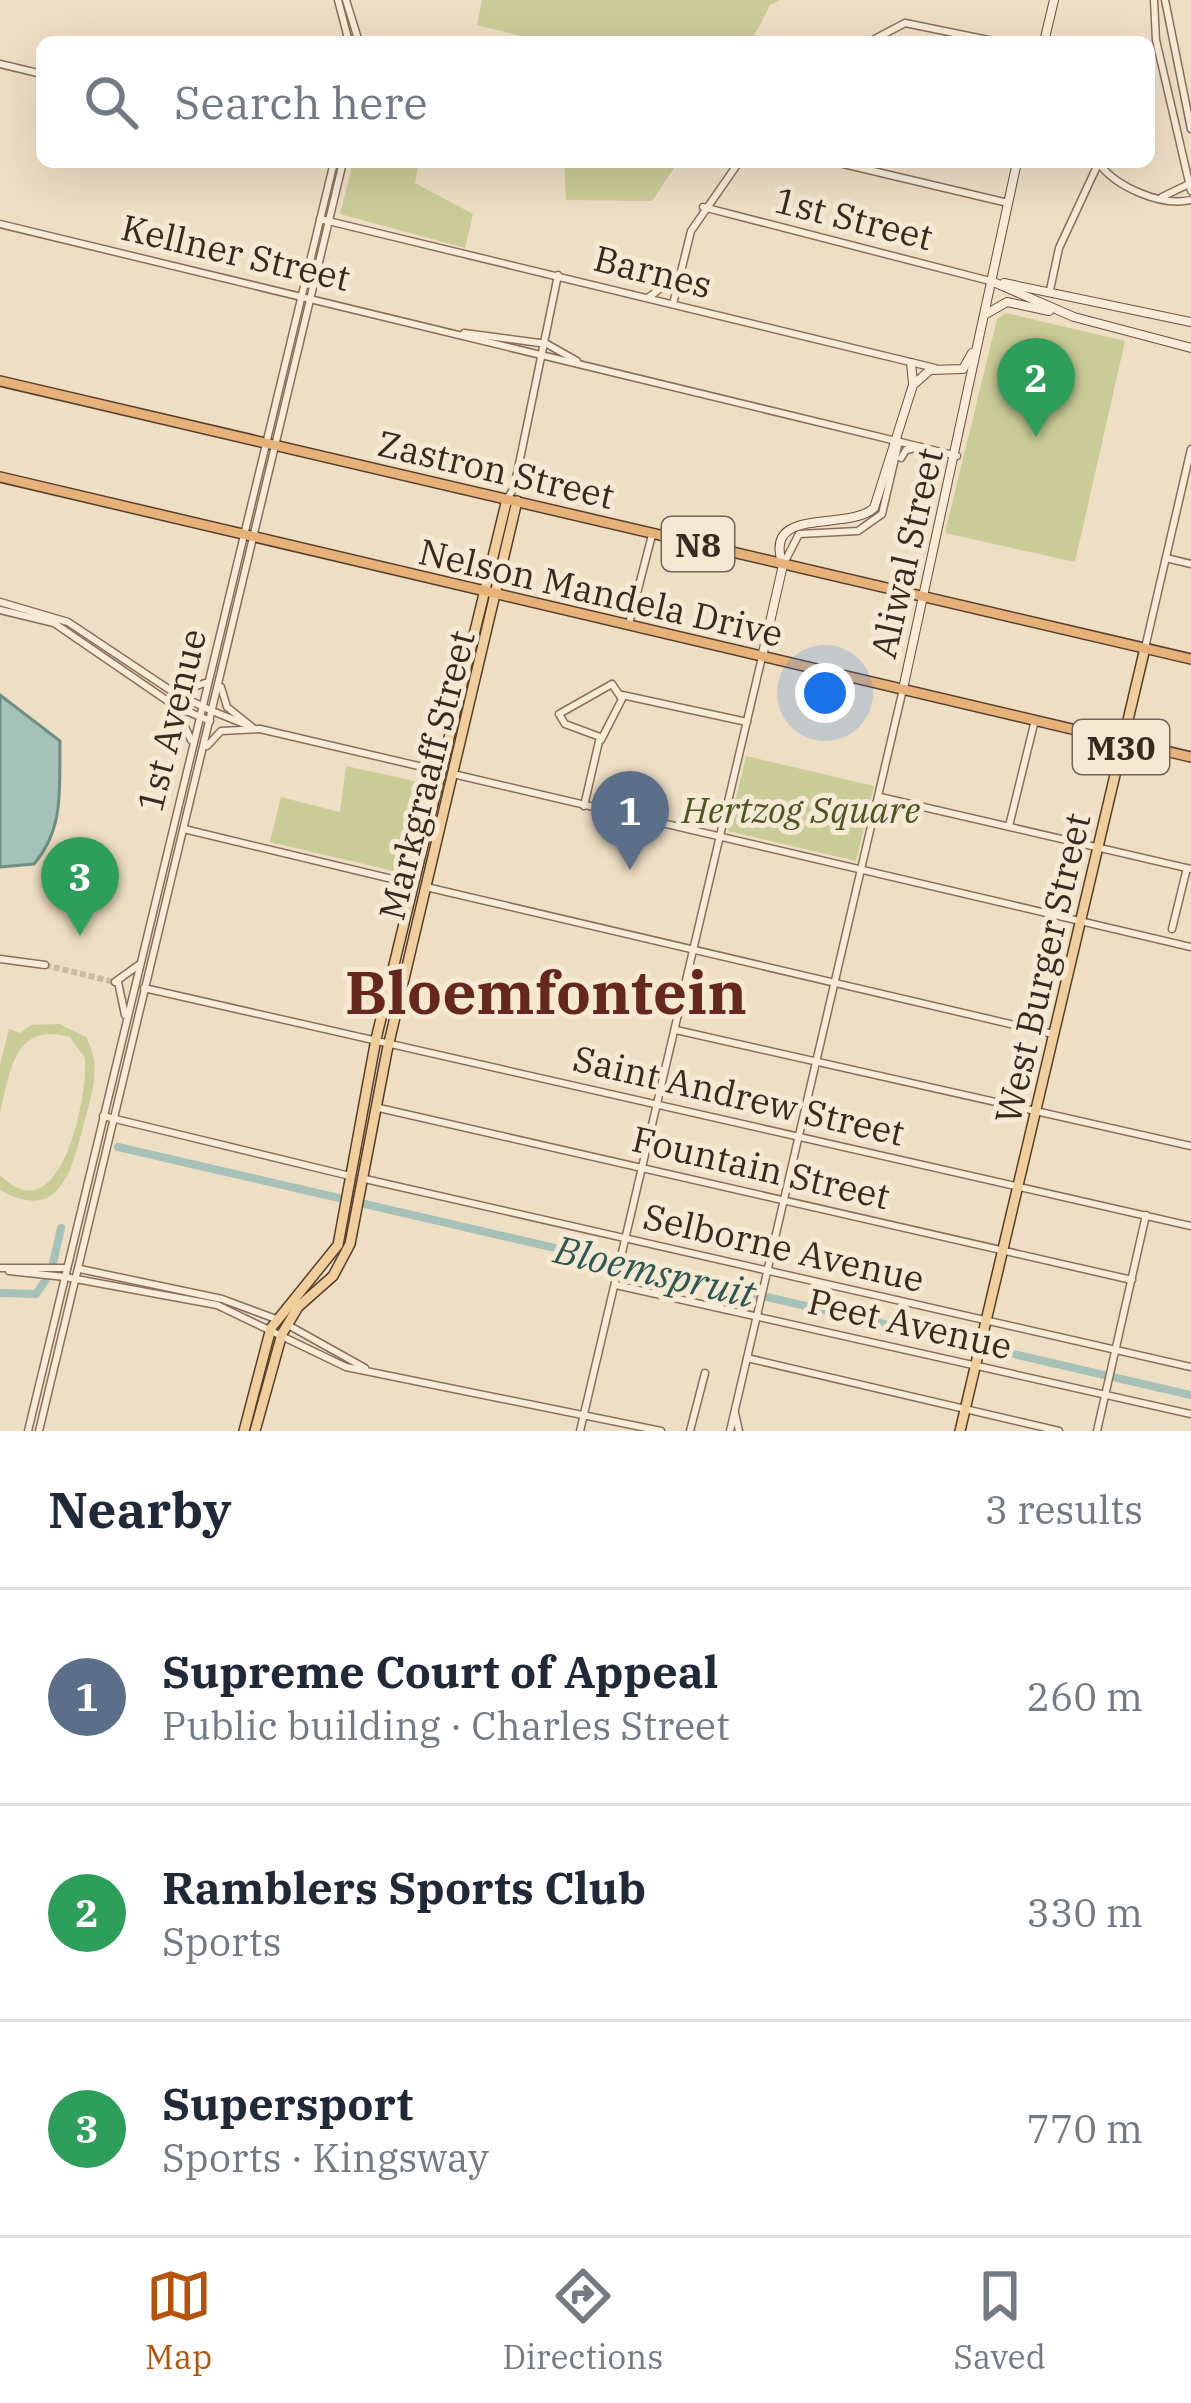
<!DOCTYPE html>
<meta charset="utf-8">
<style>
:root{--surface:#fff;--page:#f6f6f7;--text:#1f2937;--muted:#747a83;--line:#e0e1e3;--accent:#b45309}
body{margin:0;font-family:"IBM Plex Serif",serif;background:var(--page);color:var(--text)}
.you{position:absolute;left:825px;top:693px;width:42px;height:42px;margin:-30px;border:9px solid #fff;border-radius:50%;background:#1a73e8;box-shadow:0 0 0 18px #1a73e833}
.badge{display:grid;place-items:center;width:78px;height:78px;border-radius:50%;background:var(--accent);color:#fff;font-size:39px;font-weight:700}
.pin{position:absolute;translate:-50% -99px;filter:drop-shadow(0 3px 6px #0008)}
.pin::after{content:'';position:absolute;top:63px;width:42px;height:36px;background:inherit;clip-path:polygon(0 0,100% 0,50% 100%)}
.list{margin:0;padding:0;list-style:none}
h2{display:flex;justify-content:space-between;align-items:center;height:156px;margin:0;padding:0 48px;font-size:51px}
h2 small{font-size:39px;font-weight:400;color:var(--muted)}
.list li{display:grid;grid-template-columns:78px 1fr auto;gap:36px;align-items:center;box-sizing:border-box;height:216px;padding:0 48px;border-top:3px solid var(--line)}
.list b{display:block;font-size:45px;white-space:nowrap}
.list p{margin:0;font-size:39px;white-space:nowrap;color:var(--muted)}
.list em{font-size:39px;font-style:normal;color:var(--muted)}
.icon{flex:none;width:66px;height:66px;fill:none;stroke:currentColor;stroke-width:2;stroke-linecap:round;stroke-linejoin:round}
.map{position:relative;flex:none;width:1191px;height:1431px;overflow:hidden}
.search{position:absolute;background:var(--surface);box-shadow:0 12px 48px #0002;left:36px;right:36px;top:36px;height:132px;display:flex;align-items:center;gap:30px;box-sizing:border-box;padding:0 42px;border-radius:18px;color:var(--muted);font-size:45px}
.sheet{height:804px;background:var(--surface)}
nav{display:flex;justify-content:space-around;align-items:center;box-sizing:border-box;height:168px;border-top:3px solid var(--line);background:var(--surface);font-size:33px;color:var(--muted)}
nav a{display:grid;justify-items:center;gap:6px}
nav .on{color:var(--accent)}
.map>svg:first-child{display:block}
.green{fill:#cacc98}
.water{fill:#a6c1b7;stroke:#6d8f84;stroke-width:3}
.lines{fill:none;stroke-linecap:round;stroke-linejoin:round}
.canal{stroke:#a6c1b7;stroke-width:8}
.minor-tunnel{stroke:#cabaa3;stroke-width:6;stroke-dasharray:6 3;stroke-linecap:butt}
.minor-casing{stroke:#886f5b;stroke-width:9}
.tertiary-casing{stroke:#886f5b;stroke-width:9}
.secondary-casing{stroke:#6a503e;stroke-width:10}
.primary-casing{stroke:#563e2f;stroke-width:12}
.trunk-casing{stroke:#563e2f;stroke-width:12}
.minor{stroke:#f8ecd8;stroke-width:6}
.tertiary{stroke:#f8ecd8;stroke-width:6}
.secondary{stroke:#f8ecd8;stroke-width:8}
.primary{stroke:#f0cf9d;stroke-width:9}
.trunk{stroke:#e6b27a;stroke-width:9}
.labels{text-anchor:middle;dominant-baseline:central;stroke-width:10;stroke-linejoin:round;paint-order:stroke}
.shield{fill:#f5e9d4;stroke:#716355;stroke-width:3}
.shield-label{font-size:33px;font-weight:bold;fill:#39291f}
.street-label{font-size:36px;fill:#39291f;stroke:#f5e9d4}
.park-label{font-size:36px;font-style:italic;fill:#4d5525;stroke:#f5e9d4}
.water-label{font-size:39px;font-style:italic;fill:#2e5852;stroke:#f5e9d4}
.town-label{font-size:60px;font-weight:bold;fill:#65271e;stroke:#f5e9d4}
</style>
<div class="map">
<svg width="1191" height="1431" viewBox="0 0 1191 1431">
<rect width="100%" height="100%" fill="#eedec4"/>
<g class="green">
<polygon points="482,0 780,0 770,5 751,42 546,42 477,25"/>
<polygon points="353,162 419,162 415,183 473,214 465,248 340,214"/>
<polygon points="564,162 678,162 652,201 566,200"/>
<polygon points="1006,313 1125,341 1075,562 945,533 997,319"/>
<polygon points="746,756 874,786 856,861 728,831"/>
<polygon points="346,766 424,783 402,873 270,842 281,797 340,812"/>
<path d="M59 1024 86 1037C103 1068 91 1095 83 1127 71 1173 59 1223 0 1190V1175C61 1237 88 1096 85 1058L70 1037C14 1021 10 1072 0 1114V1065L9 1029 20 1033 31 1025Z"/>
</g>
<path class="water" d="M0 695 60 741C59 788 65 828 34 864L0 867Z"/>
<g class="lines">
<g class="canal">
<polyline points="118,1147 1191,1395"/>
<polyline points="0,1293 36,1294 51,1272 61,1228"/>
</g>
<polyline class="minor-tunnel" points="45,965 114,982"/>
<g class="minor-casing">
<g id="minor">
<polyline points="869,42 905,23 998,42"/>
<polyline points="0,64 42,74"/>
<polyline points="835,162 1008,203"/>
<path d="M1098 162C1115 187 1162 207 1191 200"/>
<polyline points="1162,197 1191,183"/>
<polyline points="703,207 990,281"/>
<polyline points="320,219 935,368"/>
<polyline points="0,224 921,447"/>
<polyline points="1050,290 1059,248 1099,162"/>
<polyline points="649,297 677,276"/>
<polyline points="673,304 691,231 739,162"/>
<polyline points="464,333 547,344 577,361"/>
<polyline points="507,499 514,488 558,275"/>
<polyline points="1166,558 1191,564"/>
<polyline points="629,624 652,535"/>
<polyline points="622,695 747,722"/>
<polyline points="212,711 247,725"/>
<polyline points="260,729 440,771"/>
<polyline points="453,774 1191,947"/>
<polyline points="880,797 1191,869"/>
<polyline points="584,806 600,737 565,724 559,714 612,684 622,699 601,740"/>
<polyline points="1009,826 1035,720"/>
<polyline points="184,829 413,884"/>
<polyline points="426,887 1053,1034"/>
<polyline points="1172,929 1187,868"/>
<polyline points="0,959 45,965"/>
<polyline points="379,1108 1132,1280"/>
<polyline points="103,1116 350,1176"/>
<polyline points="365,1179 1191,1367"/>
<polyline points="0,1268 67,1268"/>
<polyline points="9,1271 65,1277"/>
<polyline points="616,1285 1191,1414"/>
<polyline points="747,1358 1059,1431"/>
<polyline points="580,1431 584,1414"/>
<polyline points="690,1431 705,1373"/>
</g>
</g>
<g class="tertiary-casing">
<g id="tertiary">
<polyline points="338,0 349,42"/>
<polyline points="346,0 359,42"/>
<polyline points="1154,0 1156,40 1191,191"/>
<polyline points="1165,0 1191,129"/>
<polyline points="901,458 906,450 921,447 957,456"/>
<polyline points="783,565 799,534 858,531 882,514 899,441"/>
<polyline points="0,602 68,622 173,692 212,711"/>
<polyline points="0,610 54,623 175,706 210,721"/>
<polyline points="1145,648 1191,449"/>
<polyline points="221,687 227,707 252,727"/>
<polyline points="179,692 205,683"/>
<polyline points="177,709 191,740"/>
<polyline points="207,746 221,731 260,729"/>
<polyline points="115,982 140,964"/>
<polyline points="118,982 125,1015"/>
<polyline points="144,988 1191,1226"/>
<polyline points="676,1030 1191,1146"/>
<polyline points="80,1269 222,1299 276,1319"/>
<polyline points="65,1277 217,1305 346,1367 661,1431"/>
<polyline points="288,1325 365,1368"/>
<polyline points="735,1413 739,1431"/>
<polyline points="584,1414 762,657"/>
<polyline points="28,1431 334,162"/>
<polyline points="39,1431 343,162"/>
<polyline points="730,1431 903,689"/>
<polyline points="1097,1431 1146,1215"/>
</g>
</g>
<g class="secondary-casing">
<g id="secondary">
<polyline points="1044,42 1054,0"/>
<polyline points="991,281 1074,317 1191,348"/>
<polyline points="1004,283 1191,322"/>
<polyline points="986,314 1007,302 1049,311"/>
<polyline points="911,363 913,383"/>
<path d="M762 657 783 565C761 505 848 532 874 508L913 385 930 370 963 369 972 353"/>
<polyline points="903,689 1017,162"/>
</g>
</g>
<g class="primary-casing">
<g id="primary">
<polyline points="244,1431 271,1328 338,1245 376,1039 507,499"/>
<polyline points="255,1431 282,1334 298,1307 333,1276 350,1244 387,1051 517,501"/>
<polyline points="960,1431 1145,648"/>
</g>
</g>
<g class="trunk-casing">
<g id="trunk">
<polyline points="0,381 1191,659"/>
<polyline points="0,477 1191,757"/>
</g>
</g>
<use href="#minor" class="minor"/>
<use href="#tertiary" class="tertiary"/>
<use href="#secondary" class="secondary"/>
<use href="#primary" class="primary"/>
<use href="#trunk" class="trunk"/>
</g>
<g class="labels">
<g class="shield">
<rect x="662" y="517" width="72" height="54" rx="9"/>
<rect x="1073" y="720" width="96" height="54" rx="9"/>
</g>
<g class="shield-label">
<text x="698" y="544">N8</text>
<text x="1121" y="747">M30</text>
</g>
<g class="street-label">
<text transform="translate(854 218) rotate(14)">1st Street</text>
<text transform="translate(236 252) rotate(13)">Kellner Street</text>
<text transform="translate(653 271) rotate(14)">Barnes</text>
<text transform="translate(496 469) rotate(13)">Zastron Street</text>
<text transform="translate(906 553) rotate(-77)">Aliwal Street</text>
<text transform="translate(601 592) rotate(13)">Nelson Mandela Drive</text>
<text transform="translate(171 720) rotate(-76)">1st Avenue</text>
<text transform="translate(426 775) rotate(-76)">Markgraaff Street</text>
<text transform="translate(1042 968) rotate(-77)">West Burger Street</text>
<text transform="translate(739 1095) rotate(13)">Saint Andrew Street</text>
<text transform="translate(761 1167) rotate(13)">Fountain Street</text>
<text transform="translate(784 1247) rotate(13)">Selborne Avenue</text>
<text transform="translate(910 1323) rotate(13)">Peet Avenue</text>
</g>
<g class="park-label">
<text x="801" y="809">Hertzog Square</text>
</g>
<g class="water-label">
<text transform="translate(655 1271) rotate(13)">Bloemspruit</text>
</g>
<g class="town-label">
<text x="546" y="991">Bloemfontein</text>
</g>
</g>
</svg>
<div class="you"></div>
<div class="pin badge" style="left:630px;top:870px;background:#5c6f8a">1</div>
<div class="pin badge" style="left:1036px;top:437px;background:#2e9e5b">2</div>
<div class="pin badge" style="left:80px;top:936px;background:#2e9e5b">3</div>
<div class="search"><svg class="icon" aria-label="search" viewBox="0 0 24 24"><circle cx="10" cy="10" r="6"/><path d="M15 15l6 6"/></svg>Search here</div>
</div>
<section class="sheet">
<h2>Nearby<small>3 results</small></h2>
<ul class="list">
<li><span class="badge" style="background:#5c6f8a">1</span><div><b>Supreme Court of Appeal</b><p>Public building · Charles Street</p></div><em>260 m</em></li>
<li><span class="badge" style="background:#2e9e5b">2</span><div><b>Ramblers Sports Club</b><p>Sports</p></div><em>330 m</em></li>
<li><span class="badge" style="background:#2e9e5b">3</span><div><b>Supersport</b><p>Sports · Kingsway</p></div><em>770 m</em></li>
</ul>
</section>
<nav>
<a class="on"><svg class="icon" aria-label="map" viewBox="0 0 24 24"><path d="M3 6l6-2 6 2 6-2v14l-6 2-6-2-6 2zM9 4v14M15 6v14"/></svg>Map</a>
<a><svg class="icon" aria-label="directions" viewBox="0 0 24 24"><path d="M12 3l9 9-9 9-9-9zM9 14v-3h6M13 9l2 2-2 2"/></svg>Directions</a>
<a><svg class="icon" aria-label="saved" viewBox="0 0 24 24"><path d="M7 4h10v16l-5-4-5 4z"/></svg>Saved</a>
</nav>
